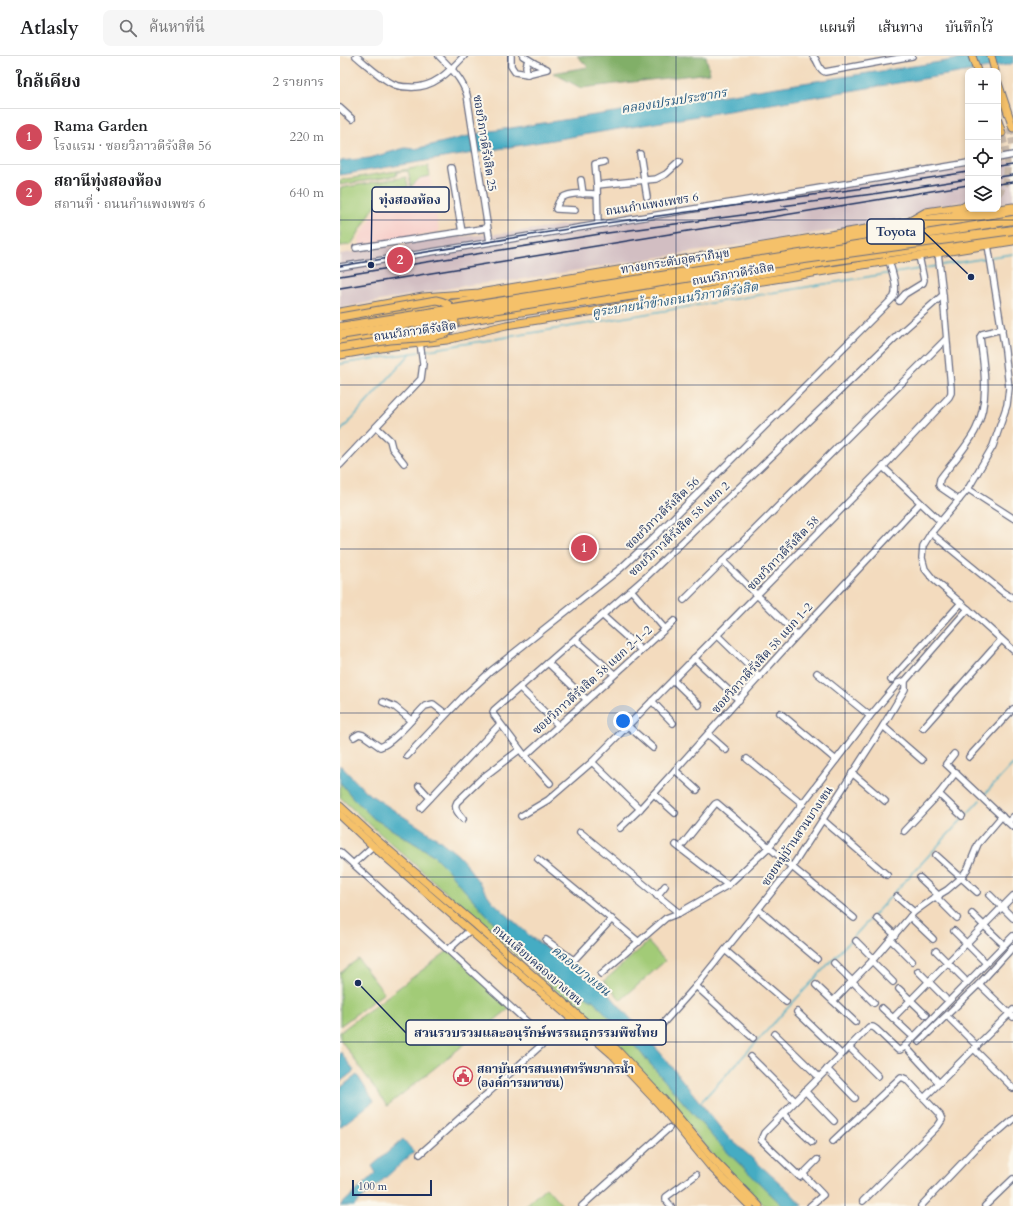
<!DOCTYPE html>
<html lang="th">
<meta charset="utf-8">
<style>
:root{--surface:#fff;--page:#f6f6f6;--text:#202124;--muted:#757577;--line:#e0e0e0;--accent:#d1495b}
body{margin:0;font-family:Cardo,"Noto Serif Thai",serif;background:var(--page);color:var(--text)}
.controls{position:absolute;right:12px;top:12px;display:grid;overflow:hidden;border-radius:8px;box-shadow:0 2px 6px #0003}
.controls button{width:36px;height:36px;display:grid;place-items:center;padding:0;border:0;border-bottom:1px solid var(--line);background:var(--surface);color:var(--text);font:20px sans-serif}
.scale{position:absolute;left:12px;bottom:10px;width:80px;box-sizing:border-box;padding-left:4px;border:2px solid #1b2f5e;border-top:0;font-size:11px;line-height:14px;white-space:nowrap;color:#1b2f5e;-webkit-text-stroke:3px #fbf7ec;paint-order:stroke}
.you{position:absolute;left:283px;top:665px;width:14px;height:14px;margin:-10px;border:3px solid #fff;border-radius:50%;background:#1a73e8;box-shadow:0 0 0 6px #1a73e833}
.badge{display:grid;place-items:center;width:26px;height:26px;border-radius:50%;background:var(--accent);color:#fff;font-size:13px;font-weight:700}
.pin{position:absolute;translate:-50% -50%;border:2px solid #fff;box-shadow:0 1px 4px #0006}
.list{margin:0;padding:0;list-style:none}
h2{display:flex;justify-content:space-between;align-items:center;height:52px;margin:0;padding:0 16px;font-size:17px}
h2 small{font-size:13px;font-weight:400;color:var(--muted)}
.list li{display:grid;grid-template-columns:26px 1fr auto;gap:12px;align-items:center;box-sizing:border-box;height:56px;padding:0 16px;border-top:1px solid var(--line)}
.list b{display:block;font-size:15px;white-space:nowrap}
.list p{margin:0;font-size:13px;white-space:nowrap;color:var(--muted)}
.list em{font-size:13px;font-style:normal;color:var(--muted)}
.icon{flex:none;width:22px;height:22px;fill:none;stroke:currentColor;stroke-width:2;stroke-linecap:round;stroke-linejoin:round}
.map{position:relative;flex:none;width:673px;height:1150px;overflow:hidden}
header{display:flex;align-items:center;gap:24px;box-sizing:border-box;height:56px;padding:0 20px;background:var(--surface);border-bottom:1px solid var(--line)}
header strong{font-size:19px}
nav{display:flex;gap:22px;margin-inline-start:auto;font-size:14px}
.search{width:280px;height:36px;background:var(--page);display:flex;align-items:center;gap:10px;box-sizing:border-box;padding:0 14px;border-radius:8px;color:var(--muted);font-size:15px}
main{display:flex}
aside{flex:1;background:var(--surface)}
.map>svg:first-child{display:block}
.built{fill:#f7d0cb}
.industrial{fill:#d2bec2}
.green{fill:#a2cb77;stroke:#5e7d6a}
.forest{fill:#81af68;stroke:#4e6f63}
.water{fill:#44acc3;stroke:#306e90}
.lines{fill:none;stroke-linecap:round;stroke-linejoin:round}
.stream{stroke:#44acc3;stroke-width:1.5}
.major-tunnel{stroke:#c8b9ab;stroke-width:7;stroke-dasharray:7 3.5;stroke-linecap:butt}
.minor-casing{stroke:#676b80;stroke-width:8}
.major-casing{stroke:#676b80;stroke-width:9}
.highway-casing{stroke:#676b80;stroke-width:10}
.minor{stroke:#fff;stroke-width:5.5}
.major{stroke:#f5c16b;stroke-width:7}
.highway{stroke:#f5c16b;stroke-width:8}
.rail{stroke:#1b2f5e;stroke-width:1.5}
.major-bridge-casing{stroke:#676b80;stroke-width:9;stroke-linecap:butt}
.highway-bridge-casing{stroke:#676b80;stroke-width:10;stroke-linecap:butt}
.major-bridge{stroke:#f5c16b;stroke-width:7}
.highway-bridge{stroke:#f5c16b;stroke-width:8}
.grid{fill:none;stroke:#1b2f5e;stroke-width:1;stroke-opacity:0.55}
.labels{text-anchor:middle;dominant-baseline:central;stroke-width:4;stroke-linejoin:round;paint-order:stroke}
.street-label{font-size:12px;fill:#1b2f5e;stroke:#fbf7ec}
.poi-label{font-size:12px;font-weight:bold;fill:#1b2f5e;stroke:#fbf7ec;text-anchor:start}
.water-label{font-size:13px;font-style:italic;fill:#295b81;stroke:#fbf7ec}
.leader{fill:none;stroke:#1b2f5e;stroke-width:1.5}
.callout-dot{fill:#1b2f5e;stroke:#fbf7ec;stroke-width:1.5}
.callout{fill:#fbf7ec;stroke:#1b2f5e;stroke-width:1.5}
.callout-label{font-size:13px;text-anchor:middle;font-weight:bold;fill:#1b2f5e}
</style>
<header>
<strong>Atlasly</strong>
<div class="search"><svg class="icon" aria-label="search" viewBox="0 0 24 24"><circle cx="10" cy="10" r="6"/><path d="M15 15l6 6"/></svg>ค้นหาที่นี่</div>
<nav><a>แผนที่</a><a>เส้นทาง</a><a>บันทึกไว้</a></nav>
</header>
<main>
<aside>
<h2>ใกล้เคียง<small>2 รายการ</small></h2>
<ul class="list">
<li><span class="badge">1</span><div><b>Rama Garden</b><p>โรงแรม · ซอยวิภาวดีรังสิต 56</p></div><em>220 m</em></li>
<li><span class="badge">2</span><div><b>สถานีทุ่งสองห้อง</b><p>สถานที่ · ถนนกำแพงเพชร 6</p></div><em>640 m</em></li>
</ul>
</aside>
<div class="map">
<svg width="673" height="1150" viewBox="0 0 673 1150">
<rect width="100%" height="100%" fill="#fbf7ec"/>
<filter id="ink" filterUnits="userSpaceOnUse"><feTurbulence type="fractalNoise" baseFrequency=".025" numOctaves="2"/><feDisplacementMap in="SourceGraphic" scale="8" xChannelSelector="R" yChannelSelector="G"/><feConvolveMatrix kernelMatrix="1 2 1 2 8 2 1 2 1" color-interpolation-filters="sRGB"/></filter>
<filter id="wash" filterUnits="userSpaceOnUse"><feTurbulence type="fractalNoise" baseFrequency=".012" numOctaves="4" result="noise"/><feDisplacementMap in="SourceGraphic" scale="16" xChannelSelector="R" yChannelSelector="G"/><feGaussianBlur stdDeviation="0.9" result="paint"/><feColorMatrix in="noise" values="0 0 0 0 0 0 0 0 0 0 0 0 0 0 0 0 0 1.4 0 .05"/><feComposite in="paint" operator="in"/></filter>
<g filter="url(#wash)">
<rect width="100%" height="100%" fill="#f3dbbe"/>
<polygon class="built" points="90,120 99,176 20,190 19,182 41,146 58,144 80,122"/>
<g class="industrial">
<polygon points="673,104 673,146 658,148 658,106"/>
<polygon points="628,111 628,153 633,153 622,155 620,146 589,151 568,163 295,205 177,224 128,229 0,252 0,198 113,181 167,177 514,129"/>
</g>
<g class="green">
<polygon points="88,110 90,120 80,122 71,131 68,115 57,116 56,120 0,129 0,124"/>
<path d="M66 121 68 130C59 143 54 142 40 144L38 145 11 189 0 190V132Z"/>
<polygon points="0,726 13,742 33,762 92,798 108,814 119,828 157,870 209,918 254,945 283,976 378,1087 443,1150 425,1150 378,1105 307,1021 279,991 7,748 0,741"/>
<polygon points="308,886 325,905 281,944 264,925"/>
<polygon points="109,894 170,952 47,1050 0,983 0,976"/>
<polygon points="18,903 44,937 0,970 0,917"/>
<polygon points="206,1131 223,1150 185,1150"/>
</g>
<polygon class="forest" points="237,0 366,0 370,17 241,32 213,17 248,11"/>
<g class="water">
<polygon points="639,0 673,0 673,8 0,119 0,105 30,102 65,92 75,93 145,76"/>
<polygon points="0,709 26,736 98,783 118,799 126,808 152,845 191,881 269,938 323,1000 386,1079 449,1135 463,1150 443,1150 378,1087 283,976 254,945 209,918 157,870 119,828 108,814 92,798 33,762 13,742 0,726"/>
<polygon points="0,995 14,1015 0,1026"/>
<polygon points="17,1019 34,1045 0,1071 0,1032"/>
<polygon points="63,1083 74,1096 14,1150 0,1150 36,1117 32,1110"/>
</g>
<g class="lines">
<g class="stream">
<polyline points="651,201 673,198"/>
<polyline points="602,209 647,202"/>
<polyline points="584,212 598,210"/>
<polyline points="554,217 580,213"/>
<polyline points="83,295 551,217"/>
<polyline points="0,308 79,296"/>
<polyline points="0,376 71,297"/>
<polyline points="644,739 673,708"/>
<polyline points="359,1048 640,744"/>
</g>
</g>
</g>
<g filter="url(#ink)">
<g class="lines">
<g class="major-tunnel">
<polyline points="670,72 673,91"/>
<path d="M658 138C673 121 666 97 662 77"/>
</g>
<g class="minor-casing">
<g id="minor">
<path d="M16 0C27 9 38 20 51 27 56 30 63 31 69 31 93 33 109 16 124 0"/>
<path d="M99 0C111 12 122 23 127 39L150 186"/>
<polyline points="171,0 171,10 175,16 187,18 207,13 196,8 183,0"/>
<path d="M473 0C479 5 478 14 485 16L572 0"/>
<polyline points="187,18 186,10 188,4"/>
<polyline points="0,52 12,63"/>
<polyline points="300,98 307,141"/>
<polyline points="658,102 673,99"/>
<polyline points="111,112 122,176"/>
<polyline points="241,124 243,138"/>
<polyline points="257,129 316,123 326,118 339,106"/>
<path d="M235 154 216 153C217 150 218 146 220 144 226 135 248 138 257 138"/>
<polyline points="258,168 257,129 255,108 264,106"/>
<polyline points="648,189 665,295 669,332 667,349 653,390 639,414 628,433 591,477 583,490 582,502 585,513 593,523 628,553 673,594"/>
<polyline points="16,192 147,172"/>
<polyline points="0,211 451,137 628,107"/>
<polyline points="559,245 565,238 583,227 584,224 579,200"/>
<polyline points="36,371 50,384 52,392 64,407"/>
<polyline points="0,409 81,323 83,308 80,287"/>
<polyline points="543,411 600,465"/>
<polyline points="628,433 673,462"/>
<path d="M619 444 600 431 599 429 600 423C611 408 628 390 636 373 650 344 644 312 640 281L642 278 662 273"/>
<polyline points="591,477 664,537 673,542"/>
<polyline points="383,505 457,579"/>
<polyline points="291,534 325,573"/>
<polyline points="344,544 606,283"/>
<polyline points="263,560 301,594"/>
<polyline points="377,579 420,621"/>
<polyline points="235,583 274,618"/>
<polyline points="354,602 399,644"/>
<polyline points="208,607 246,643"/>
<polyline points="477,617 530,660"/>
<polyline points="333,624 359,649"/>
<polyline points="551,624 621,547"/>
<polyline points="180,632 218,669"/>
<polyline points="312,645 333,667"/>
<polyline points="43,646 55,651 71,664"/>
<polyline points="440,657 496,704"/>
<polyline points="288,670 313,692"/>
<polyline points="543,670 582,704"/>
<polyline points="583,672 661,584"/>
<polyline points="368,678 386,694"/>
<path d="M14 681 19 678 23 679 40 691C52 688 75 660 85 650L93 648 106 658"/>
<polyline points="614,698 606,708 673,771"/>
<path d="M67 700 123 641 151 615 281 512 309 486 554 241C558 230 552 216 549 205"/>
<polyline points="185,700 334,565"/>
<polyline points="629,701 673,653"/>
<polyline points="407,703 463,748"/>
<polyline points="252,706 300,753"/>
<polyline points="335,714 357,734"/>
<polyline points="512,717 545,745"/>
<polyline points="210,727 185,700 154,659 153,656 154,654 307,520 559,278 603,239"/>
<polyline points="79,730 90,742"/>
<polyline points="314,738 335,757"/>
<polyline points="599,738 622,760"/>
<polyline points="81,752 160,668"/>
<polyline points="181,760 208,744 252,706 543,411 609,341 611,337 611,332 603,239 598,197"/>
<path d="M123 763C119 758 113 753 117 746L141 723 179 694"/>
<polyline points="483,764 547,819"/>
<polyline points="668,766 673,761"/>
<polyline points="280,772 300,753 457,579 580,447"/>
<polyline points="564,775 599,738 616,716"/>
<polyline points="240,776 339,857"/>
<polyline points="343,788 375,748 377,747 452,811 514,862"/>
<polyline points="336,789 388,829"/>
<polyline points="0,796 207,984 80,1098"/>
<polyline points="596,799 637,836"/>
<polyline points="198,803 299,886"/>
<polyline points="13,808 33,790"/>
<polyline points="580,822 599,840"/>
<polyline points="650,839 673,862"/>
<polyline points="317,840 325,830"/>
<polyline points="557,841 574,856"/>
<polyline points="596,841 617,862"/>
<polyline points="419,854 477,903"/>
<polyline points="632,858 661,886"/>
<polyline points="570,861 593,883"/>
<polyline points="537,862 555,879"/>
<polyline points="614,875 644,905"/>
<polyline points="206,884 232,903 235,903 272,863"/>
<polyline points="551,884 572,905"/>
<polyline points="516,885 533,902"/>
<polyline points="108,894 130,874"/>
<polyline points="385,894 446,946"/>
<polyline points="596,895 624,923"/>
<polyline points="532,905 553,926"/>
<polyline points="494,907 534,947"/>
<polyline points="578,915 605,942"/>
<polyline points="261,918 326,862 339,857 388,829 429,791 530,660 558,627 565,625 628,553"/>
<polyline points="639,928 673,961"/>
<polyline points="476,929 515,966"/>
<polyline points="356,930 413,982"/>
<polyline points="559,933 586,959"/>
<polyline points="493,945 532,905 574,856 592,843 607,834 621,822 628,812 638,788 662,760"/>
<polyline points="542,952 570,978"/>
<polyline points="457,956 501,998"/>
<polyline points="553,962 673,840"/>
<polyline points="610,963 637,990"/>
<polyline points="318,973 356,930 452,811 543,670 565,633 565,625"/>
<polyline points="435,978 479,1021"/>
<polyline points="579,986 639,928 673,891"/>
<polyline points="565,990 599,1027"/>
<polyline points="509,991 538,1020"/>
<polyline points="634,993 673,1032"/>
<polyline points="411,1001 455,1045"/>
<polyline points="487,1013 515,1042"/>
<polyline points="465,1035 494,1065"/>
<polyline points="584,1042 673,954"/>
<polyline points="443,1058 472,1086"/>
<polyline points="493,1085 561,1021 566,1023 600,1059 602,1064 598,1070 523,1145"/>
<polyline points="477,1104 460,1121 421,1084 424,1077 529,971 533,971 536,973 558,994 560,994 563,992 673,880"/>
<polyline points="463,1118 483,1139 470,1150"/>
<polyline points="242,1150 329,1072"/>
<polyline points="331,1150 326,1144 326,1141 356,1119"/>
<polyline points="581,1150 641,1087 658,1076 673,1063"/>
<polyline points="645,1150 673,1123"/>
</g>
</g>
<g class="major-casing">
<g id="major">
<polyline points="632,0 637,15"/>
<polyline points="651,0 655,15"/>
<polyline points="658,27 673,72"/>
<polyline points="658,65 662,77"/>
<polyline points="616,156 628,148"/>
<polyline points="570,165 586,156 619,151"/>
<polyline points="353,238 410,227 673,185"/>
<polyline points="0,256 83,241 139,237 568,166 673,151"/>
<polyline points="0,299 53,290 107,284 166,269 280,251 343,239"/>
<polyline points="0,750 38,785 135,868 276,993 323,1043 375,1105 419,1150"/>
<polyline points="0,759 33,790 272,998 319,1048 370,1110 410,1150"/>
</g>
</g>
<g class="highway-casing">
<g id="highway">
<polyline points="330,237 359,237"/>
<polyline points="7,266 300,216 673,155"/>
<polyline points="0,286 164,258 303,238 497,204 673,179"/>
</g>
</g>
<use href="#minor" class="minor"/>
<use href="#major" class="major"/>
<use href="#highway" class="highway"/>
<g class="rail">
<polyline points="658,111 673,109"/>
<polyline points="658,121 673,119"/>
<polyline points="658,128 673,126"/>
<polyline points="442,150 533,138 628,123"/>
<polyline points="0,210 259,168 532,131 628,116"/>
<polyline points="0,220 260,178 448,153"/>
<polyline points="0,232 628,129"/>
</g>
<g class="major-bridge-casing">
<path id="major-bridge" d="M0 261 96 244C112 247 114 253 115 268L107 277 92 281 50 284 0 292"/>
</g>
<g class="highway-bridge-casing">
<g id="highway-bridge">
<polyline points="0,271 673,164"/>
<polyline points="0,279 443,206 673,174"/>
</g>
</g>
<use href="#major-bridge" class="major-bridge"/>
<use href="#highway-bridge" class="highway-bridge"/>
</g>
</g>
<path class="grid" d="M168 0V1150M336 0V1150M505 0V1150M0 164H673M0 329H673M0 493H673M0 657H673M0 821H673M0 986H673"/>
<defs>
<g id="civic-ring" transform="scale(1)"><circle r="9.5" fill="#fbf7ec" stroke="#d1495b" stroke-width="1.5"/><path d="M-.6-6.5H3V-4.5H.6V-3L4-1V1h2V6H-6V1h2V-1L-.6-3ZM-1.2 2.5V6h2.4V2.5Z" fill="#d1495b"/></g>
</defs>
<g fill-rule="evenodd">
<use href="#civic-ring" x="123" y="1020"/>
</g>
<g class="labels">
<g class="street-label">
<text transform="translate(145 87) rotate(81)">ซอยวิภาวดีรังสิต 25</text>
<text transform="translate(312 148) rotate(-9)">ถนนกำแพงเพชร 6</text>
<text transform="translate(335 205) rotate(-9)">ทางยกระดับอุตราภิมุข</text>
<text transform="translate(393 218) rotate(-10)">ถนนวิภาวดีรังสิต</text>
<text transform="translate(75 275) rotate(-8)">ถนนวิภาวดีรังสิต</text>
<text transform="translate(322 457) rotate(-44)">ซอยวิภาวดีรังสิต 56</text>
<text transform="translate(339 473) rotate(-43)">ซอยวิภาวดีรังสิต 58 แยก 2</text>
<text transform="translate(443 497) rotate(-46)">ซอยวิภาวดีรังสิต 58</text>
<text transform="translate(422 602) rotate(-48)">ซอยวิภาวดีรังสิต 58 แยก 1-2</text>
<text transform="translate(252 624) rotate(-42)">ซอยวิภาวดีรังสิต 58 แยก 2-1-2</text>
<text transform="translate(457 780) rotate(-56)">ซอยหมู่บ้านสวนบางเขน</text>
<text transform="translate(198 909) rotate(41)">ถนนเลียบคลองบางเขน</text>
</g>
<g class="poi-label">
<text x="137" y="1013">สถาบันสารสนเทศทรัพยากรน้ำ<tspan x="137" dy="14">(องค์การมหาชน)</tspan></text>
</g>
<g class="water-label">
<text transform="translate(334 45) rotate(-9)">คลองเปรมประชากร</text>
<text transform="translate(335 244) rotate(-9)">คูระบายน้ำข้างถนนวิภาวดีรังสิต</text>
<text transform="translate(241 915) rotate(39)">คลองบางเขน</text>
</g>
</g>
<path class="leader" d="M31 209L32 144M631 221L584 176M18 927L66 977"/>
<g class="callout-dot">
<circle cx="31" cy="209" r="4"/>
<circle cx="631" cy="221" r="4"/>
<circle cx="18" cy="927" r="4"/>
</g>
<g class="callout">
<rect x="32" y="131" width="77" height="25" rx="4"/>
<rect x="527" y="163" width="57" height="25" rx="4"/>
<rect x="66" y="964" width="260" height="25" rx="4"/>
</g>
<g class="callout-label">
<text x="70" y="148">ทุ่งสองห้อง</text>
<text x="556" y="180">Toyota</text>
<text x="196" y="981">สวนรวบรวมและอนุรักษ์พรรณธุกรรมพืชไทย</text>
</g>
</svg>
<div class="controls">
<button>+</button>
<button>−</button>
<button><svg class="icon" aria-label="locate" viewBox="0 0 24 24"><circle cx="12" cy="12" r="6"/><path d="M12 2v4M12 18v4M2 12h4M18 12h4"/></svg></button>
<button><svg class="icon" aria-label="layers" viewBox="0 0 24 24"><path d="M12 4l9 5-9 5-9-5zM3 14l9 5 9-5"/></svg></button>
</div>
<div class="scale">100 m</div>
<div class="you"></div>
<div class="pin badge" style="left:244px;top:492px">1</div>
<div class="pin badge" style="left:60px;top:204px">2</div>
</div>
</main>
